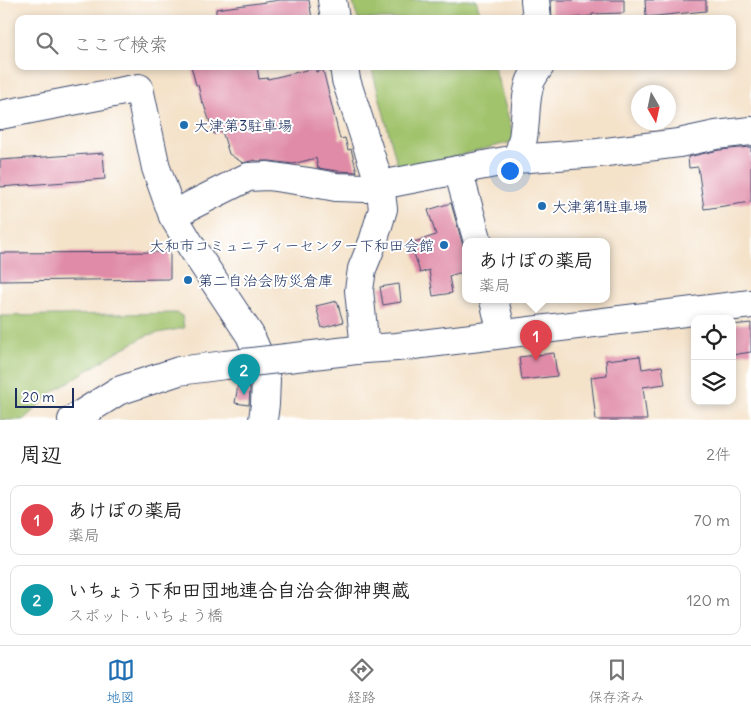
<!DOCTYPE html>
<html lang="ja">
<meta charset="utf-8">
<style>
:root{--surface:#fff;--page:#f2f2f2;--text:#222;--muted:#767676;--line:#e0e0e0;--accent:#1f6fb2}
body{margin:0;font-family:Delius,"Klee One",sans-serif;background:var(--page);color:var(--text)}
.controls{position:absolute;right:15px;bottom:15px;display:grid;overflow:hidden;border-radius:10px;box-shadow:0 2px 8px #0003}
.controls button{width:45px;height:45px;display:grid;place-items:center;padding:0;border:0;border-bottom:1px solid var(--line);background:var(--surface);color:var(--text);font:25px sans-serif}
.compass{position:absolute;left:631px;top:85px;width:45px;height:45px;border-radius:50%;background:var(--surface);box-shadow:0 2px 8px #0003;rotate:171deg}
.scale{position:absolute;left:15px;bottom:12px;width:59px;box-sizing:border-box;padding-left:5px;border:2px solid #1b2f5e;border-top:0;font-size:14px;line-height:18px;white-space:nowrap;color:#1b2f5e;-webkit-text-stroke:4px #fff;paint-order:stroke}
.you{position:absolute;left:509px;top:170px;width:18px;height:18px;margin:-12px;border:4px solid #fff;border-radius:50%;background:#1a73e8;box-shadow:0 0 0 8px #1a73e833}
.badge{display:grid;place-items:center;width:32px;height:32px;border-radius:50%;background:var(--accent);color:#fff;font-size:16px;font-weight:700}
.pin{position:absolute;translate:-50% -41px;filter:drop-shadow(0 1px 2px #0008)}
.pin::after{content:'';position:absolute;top:26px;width:18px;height:15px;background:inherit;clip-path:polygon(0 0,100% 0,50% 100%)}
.popup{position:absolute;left:462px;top:238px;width:148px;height:65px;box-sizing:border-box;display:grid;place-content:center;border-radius:10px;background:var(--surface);filter:drop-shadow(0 1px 4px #0005);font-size:16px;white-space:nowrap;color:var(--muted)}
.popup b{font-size:19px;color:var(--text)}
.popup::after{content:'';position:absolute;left:50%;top:100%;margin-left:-10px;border:10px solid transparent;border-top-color:var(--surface)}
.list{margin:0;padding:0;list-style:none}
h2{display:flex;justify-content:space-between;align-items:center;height:65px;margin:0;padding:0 20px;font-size:21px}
h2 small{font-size:16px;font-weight:400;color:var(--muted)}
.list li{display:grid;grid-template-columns:32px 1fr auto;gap:15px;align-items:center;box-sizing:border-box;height:70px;margin:0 10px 10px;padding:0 10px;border:1px solid var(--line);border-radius:10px}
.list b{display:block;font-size:19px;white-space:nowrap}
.list p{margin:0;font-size:16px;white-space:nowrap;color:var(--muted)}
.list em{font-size:16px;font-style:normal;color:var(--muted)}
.icon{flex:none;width:28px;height:28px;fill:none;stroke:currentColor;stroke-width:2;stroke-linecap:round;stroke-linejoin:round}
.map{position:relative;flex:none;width:751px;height:420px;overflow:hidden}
.search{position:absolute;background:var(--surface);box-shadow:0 2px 8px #0003;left:15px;right:15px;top:15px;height:55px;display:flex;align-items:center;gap:12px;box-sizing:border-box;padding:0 18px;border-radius:10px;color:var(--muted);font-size:19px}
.sheet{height:225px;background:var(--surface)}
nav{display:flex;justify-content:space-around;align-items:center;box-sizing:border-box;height:70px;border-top:1px solid var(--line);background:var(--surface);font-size:14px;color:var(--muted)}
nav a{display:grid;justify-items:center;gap:2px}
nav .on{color:var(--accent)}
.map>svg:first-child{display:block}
.green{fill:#a1c36c;stroke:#5e7965}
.building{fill:#e08ca8}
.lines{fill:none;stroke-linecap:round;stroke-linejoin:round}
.minor-casing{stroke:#3c4a6e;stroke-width:30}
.minor{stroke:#fff;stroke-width:28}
.minor-bridge-casing{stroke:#3c4a6e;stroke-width:30;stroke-linecap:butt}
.minor-bridge{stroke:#fff;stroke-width:28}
.poi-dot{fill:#1f6fb2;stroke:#fff;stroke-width:2}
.labels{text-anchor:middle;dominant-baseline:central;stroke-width:4;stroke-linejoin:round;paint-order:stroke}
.poi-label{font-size:15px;fill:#1b2f5e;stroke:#fff;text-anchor:start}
</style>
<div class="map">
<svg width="751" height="420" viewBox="0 0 751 420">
<rect width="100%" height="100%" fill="#fff"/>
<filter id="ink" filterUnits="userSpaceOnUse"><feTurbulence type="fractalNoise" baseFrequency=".02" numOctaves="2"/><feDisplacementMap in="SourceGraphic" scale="10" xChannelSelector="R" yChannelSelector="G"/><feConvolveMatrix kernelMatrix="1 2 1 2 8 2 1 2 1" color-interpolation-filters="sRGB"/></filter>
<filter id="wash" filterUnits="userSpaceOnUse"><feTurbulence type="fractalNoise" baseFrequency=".0096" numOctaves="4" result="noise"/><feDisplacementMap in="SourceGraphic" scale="20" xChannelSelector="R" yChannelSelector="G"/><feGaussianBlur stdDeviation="1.12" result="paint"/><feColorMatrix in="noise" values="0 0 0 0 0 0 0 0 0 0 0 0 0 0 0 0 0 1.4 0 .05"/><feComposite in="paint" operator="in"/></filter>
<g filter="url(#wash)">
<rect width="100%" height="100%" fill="#f4e2c9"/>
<g class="green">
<polygon points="352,0 476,0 482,19 358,19"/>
<polygon points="371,66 494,66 515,141 399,171"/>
<polygon points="176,313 182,316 184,328 148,335 118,351 53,392 23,420 0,420 0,316"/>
</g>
<g id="blocks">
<g class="building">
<polygon points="280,0 309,0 312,19 216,19 216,9"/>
<polygon points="551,0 624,0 624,13 592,14 592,16 564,19 552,19"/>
<polygon points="645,0 706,0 706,11 646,17"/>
<polygon points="191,66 257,66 259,79 268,78 268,79 315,68 316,72 323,70 340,139 345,138 348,150 351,149 357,172 338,171 318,168 316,158 293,164 270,161 256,161 255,160 243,163 229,154 222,131 214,134 203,102 202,103 198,85 196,85"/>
<polygon points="751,147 751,202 704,209 698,167 689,168 688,157 719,150"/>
<polygon points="103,153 105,179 0,187 0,160"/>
<polygon points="451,203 463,246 466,251 466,271 449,276 452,293 433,296 429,270 420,273 411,243 436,235 428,210"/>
<polygon points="170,252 170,279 0,281 0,253"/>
<polygon points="399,284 401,302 383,305 380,287"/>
<polygon points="337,301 343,322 322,328 316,306"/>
<polygon points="751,323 751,352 732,355 732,325"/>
<polygon points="554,353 557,376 522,380 519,357"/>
<polygon points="640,356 642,369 662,366 665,384 643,387 647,420 596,420 591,377 607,375 606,360"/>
<polygon points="238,385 250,387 249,405 235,403"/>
</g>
</g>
</g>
<g filter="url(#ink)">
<use href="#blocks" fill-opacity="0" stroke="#3c4a6e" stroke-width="1"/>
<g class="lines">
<g class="minor-casing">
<g id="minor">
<polyline points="332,0 335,19"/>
<polyline points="535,0 537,19"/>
<polyline points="344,66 346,80 380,185 383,209 373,242 362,269 359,290 365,349"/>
<polyline points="0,115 139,88 156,168 173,216 191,246 250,335 259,356 266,380 265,404 263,420"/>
<path d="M516 159C529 134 522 108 530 83 532 77 536 72 540 66"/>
<polyline points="458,170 478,242"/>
<polyline points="173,216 190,206 248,177 268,176 309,182 336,187 365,188 458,170 516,159 598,153 679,143 716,135 751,131"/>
<polyline points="494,300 502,334"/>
<polyline points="287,358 365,349 397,347 751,304"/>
<polyline points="72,420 118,391 179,371 225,365"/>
</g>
</g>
<use href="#minor" class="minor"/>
<g class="minor-bridge-casing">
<polyline id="minor-bridge" points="225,365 287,358"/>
</g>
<use href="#minor-bridge" class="minor-bridge"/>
</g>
</g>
<g class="poi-dot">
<circle cx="184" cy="125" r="5"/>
<circle cx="542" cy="206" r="5"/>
<circle cx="444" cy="245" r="5"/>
<circle cx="188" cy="280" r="5"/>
</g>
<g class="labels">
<g class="poi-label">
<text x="194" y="125">大津第3駐車場</text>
<text x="552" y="206">大津第1駐車場</text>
<text x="434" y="245" text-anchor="end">大和市コミュニティーセンター下和田会館</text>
<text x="198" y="280">第二自治会防災倉庫</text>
</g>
</g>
</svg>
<div class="controls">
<button><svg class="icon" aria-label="locate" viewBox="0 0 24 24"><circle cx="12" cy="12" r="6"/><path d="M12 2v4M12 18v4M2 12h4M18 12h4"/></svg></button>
<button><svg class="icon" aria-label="layers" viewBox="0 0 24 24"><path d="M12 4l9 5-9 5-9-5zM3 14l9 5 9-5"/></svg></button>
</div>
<svg class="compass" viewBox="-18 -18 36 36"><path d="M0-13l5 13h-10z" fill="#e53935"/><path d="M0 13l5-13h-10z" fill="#767676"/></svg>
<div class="scale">20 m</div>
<div class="you"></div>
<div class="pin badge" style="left:536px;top:361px;background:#e0444e">1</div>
<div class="popup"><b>あけぼの薬局</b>薬局</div>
<div class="pin badge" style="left:244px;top:395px;background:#0f9aa8">2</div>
<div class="search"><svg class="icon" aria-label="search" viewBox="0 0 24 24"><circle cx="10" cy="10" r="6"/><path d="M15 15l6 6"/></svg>ここで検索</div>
</div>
<section class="sheet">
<h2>周辺<small>2件</small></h2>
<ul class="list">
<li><span class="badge" style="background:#e0444e">1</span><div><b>あけぼの薬局</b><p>薬局</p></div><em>70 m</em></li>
<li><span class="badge" style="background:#0f9aa8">2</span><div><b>いちょう下和田団地連合自治会御神輿蔵</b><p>スポット · いちょう橋</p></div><em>120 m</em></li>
</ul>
</section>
<nav>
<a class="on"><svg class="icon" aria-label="map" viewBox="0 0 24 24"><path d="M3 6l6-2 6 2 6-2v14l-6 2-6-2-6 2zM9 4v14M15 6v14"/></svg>地図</a>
<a><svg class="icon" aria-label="directions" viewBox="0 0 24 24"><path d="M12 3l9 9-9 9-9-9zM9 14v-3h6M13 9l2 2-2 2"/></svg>経路</a>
<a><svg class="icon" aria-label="saved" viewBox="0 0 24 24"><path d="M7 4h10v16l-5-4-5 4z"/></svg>保存済み</a>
</nav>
